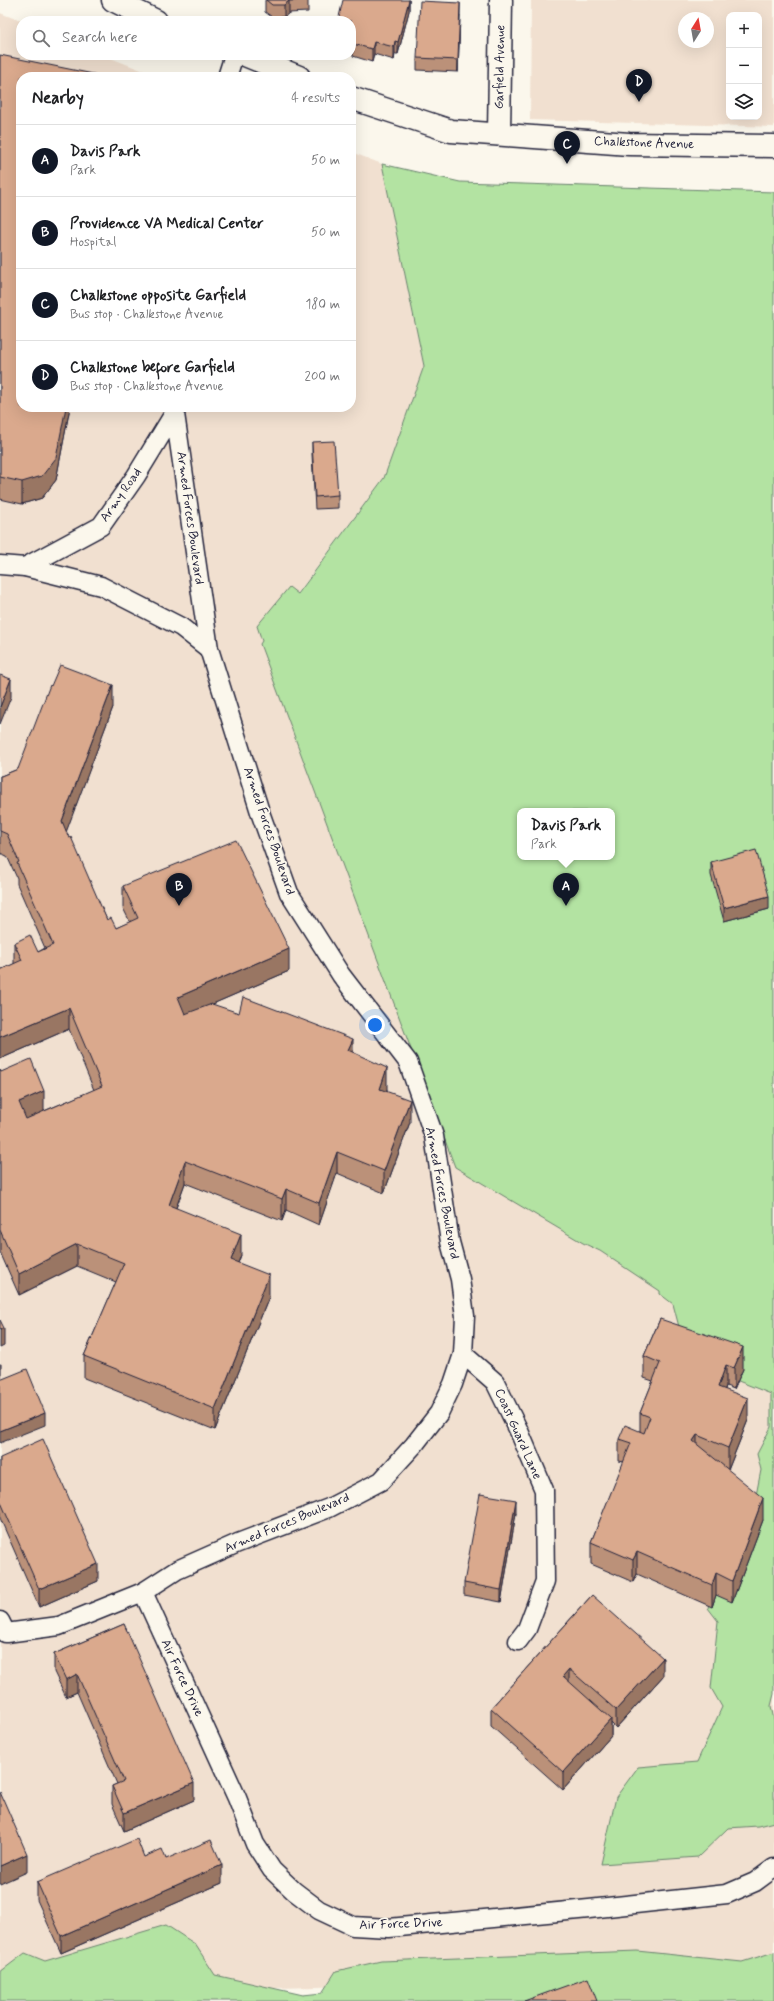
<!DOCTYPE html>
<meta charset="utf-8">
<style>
:root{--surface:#fff;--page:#f2f2f2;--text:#202124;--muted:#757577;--line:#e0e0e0;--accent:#111827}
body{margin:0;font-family:Mynerve,sans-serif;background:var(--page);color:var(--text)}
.controls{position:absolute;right:12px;top:12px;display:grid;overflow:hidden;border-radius:8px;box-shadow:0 4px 16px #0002}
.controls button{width:36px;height:36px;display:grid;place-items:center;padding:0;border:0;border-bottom:1px solid var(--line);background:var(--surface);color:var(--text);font:20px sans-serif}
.compass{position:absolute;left:678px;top:12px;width:36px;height:36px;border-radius:50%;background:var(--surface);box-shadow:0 4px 16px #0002;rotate:11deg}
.you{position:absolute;left:375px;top:1025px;width:14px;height:14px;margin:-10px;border:3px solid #fff;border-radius:50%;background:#1a73e8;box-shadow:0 0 0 6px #1a73e833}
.badge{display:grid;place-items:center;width:26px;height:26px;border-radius:50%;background:var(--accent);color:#fff;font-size:13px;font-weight:700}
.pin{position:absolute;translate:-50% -33px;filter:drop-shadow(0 1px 2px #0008)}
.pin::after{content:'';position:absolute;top:21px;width:14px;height:12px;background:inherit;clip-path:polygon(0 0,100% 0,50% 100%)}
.popup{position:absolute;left:517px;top:808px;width:98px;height:52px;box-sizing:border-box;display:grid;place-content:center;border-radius:8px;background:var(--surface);filter:drop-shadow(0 1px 3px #0005);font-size:13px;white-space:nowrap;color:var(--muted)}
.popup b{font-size:15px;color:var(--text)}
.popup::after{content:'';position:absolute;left:50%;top:100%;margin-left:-8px;border:8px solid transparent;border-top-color:var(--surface)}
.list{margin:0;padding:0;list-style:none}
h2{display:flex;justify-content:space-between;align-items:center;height:52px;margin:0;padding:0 16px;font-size:17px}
h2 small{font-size:13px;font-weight:400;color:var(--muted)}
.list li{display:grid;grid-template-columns:26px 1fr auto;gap:12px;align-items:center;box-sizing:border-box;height:72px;padding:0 16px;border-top:1px solid var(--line)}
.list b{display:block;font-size:15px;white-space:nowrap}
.list p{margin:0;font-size:13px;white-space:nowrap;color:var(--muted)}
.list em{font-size:13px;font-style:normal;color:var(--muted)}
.icon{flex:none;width:22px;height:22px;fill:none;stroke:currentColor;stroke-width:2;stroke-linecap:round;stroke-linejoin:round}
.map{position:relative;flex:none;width:774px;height:2001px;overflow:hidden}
.search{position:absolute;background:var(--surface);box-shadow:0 4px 16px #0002;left:16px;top:16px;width:340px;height:44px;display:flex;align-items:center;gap:10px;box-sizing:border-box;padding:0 14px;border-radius:16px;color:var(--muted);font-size:15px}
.panel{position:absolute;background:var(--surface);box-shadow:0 4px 16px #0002;left:16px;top:72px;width:340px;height:340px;border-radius:16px}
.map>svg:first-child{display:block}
.built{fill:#f1e0d0;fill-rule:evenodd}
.green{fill:#b3e3a2;stroke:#6a826e;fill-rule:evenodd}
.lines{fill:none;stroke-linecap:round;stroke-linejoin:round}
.lane-casing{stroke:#22223b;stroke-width:21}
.street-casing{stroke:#22223b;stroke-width:25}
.secondary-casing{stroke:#22223b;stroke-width:25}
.lane{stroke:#fbf7ec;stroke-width:18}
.street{stroke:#fbf7ec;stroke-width:22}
.secondary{stroke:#fbf7ec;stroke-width:22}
.wall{fill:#bb9179;stroke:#22223b}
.shaded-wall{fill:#997663;stroke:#22223b}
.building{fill:#daa98d;stroke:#22223b}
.labels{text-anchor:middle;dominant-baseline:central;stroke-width:3.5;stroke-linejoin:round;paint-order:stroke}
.street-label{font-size:13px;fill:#22223b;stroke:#fbf7ec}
</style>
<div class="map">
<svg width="774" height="2001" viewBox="0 0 774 2001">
<rect width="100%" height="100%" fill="#fbf7ec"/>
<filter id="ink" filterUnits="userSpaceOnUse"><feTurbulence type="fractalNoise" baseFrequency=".025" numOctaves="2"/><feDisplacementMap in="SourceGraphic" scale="8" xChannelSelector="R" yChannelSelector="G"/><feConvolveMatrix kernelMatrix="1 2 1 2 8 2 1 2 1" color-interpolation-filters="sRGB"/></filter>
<g filter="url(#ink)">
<g class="built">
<path d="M531 0H774V127L530 120ZM729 15H759V117H729ZM684 18H708V42H684Z"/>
<polygon points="0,13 21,21 21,55 103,55 159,77 21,77 21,407 351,407 351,152 382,164 424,366 384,478 260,644 583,1243 774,1325 774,1991 728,1976 242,1989 210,2001 0,2001"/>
</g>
<g class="green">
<path d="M382 164 460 182 774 192V1694L771 1706 774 1720V1822L758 1826 728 1828 698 1857 601 1864 616 1797 638 1767 697 1762 722 1707 711 1688 718 1621 708 1608 713 1590 751 1521 761 1470 757 1454 771 1427V1394L688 1361 673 1304 660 1294V1291L600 1251 583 1243 455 1167 260 644 262 641 257 626 289 587 298 594 384 478 424 366ZM520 811H612V857H520Z"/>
<polygon points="166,1925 195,1944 215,1975 303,1995 322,1993 336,1971 381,1961 637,1951 742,1962 774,1952 774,2001 0,2001 0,1972 25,1953 45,1961"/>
</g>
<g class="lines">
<g class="lane-casing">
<g id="lane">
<polyline points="227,77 234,55"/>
<polyline points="0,565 25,567 101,586 181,627 209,649"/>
<polyline points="25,567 101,526 136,476 175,412"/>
<polyline points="463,1354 495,1382 519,1431 544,1490 545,1581 527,1629 518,1641"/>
<polyline points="143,1592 237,1798 255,1844 272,1870 294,1891 319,1910 353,1926 389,1928 589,1909 727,1894 755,1882 774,1868"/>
<polyline points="0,1621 6,1633 59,1626 143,1592 177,1570 238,1543 329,1508 381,1481 414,1445 439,1413 453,1384 463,1354 465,1316 460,1279 450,1242 434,1136 408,1062 341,975 289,893 261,815 209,649 174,407"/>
</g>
</g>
<g class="street-casing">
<polyline id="street" points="499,134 501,0"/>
</g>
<g class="secondary-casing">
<g id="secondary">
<polyline points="113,0 156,21"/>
<polyline points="245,55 299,77"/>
<polyline points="351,98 451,131 629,144 774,146"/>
</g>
</g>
<use href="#lane" class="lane"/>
<use href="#street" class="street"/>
<use href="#secondary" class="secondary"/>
</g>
<g class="wall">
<polygon points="265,0 308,0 308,12 289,13 284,17 272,17 265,12"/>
<polygon points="409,0 409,11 398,54 395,54 394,60 374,54 372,62 353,56 353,48 351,47 351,21"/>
<polygon points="460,15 458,72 417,70 417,58"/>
<polygon points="0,55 21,407 70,407 56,480 42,498 22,504 0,499"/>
<polygon points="312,442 338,495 338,508 315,509 312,454"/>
<polygon points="113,707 66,831 107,920 116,928 130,922 123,908 123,886 289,971 210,1005 353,1052 387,1089 387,1091 410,1122 384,1193 337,1173 319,1225 286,1210 282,1221 185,1183 176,1208 241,1255 238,1263 269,1297 215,1430 84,1378 84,1356 116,1282 77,1266 19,1295 0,1252 0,1070 1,1072 44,1111 94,1090 69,1029 0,1059 0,970 14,964 14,943 38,952 45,948 17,884 17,878 7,856 0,853 0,776 1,776 18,769"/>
<polygon points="711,862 769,909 724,921 711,875"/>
<polygon points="660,1319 743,1369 734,1389 726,1386 725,1389 748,1420 728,1470 763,1520 732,1602 716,1595 712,1607 637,1574 633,1582 591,1564 591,1542 624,1462 619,1461 619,1439 640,1431 640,1413 653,1381 644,1378 644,1356"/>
<polygon points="0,1458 98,1581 39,1607 0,1518"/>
<polygon points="516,1513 501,1602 464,1595 464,1583"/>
<polygon points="592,1595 663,1676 616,1728 611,1723 611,1736 563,1790 491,1726 491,1708"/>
<polygon points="124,1624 194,1800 124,1831 112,1804 112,1786 117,1784 77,1692 66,1697 54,1672 54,1654"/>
<polygon points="144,1857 166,1859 222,1883 61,1953 37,1900 37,1882"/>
</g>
<g class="shaded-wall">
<polygon points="409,0 409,11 398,54 398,42"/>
<polygon points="289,1 289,13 284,17 284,5"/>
<polygon points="460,3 460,15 458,72 458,60"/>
<polygon points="395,41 395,54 394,60 394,47"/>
<polygon points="374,42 374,54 372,62 372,49"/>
<polygon points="66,407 70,407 56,480 42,498 22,504 22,482"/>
<polygon points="11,679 11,697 0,724 0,707"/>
<polygon points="113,685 113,707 62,843 62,821"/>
<polygon points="769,896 769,909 724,921 724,908"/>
<polygon points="289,949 289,971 178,1019 178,997"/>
<polygon points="69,1008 69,1029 0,1059 0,1037"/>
<polygon points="353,1039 353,1061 348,1050"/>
<polygon points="387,1068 387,1089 380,1110 380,1089"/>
<polygon points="44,1091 44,1112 19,1123 19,1102"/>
<polygon points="410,1100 410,1122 384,1193 384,1171"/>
<polygon points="337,1152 337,1173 319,1225 319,1203"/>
<polygon points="185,1161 185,1183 169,1227 169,1205"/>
<polygon points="286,1189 286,1210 282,1221 282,1199"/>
<polygon points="241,1234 241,1255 231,1282 231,1260"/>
<polygon points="77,1244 77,1266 19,1295 19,1274"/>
<polygon points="269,1275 269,1297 215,1430 215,1409"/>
<polygon points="4,1328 4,1346 0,1348 0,1330"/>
<polygon points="743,1347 743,1369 734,1389 734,1368"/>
<polygon points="0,1364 1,1364 1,1381 0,1382"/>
<polygon points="726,1365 726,1386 718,1408 718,1387"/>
<polygon points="748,1398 748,1420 728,1470 728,1448"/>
<polygon points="45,1413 45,1425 0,1443 0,1431"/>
<polygon points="697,1435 697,1457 693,1441"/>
<polygon points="763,1498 763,1520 732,1602 732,1581"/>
<polygon points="516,1500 516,1513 501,1602 501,1590"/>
<polygon points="637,1552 637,1574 633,1582 633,1560"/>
<polygon points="98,1564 98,1581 39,1607 39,1589"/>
<polygon points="716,1573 716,1595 712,1607 712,1585"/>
<polygon points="663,1658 663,1676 616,1728 616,1710"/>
<polygon points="569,1669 569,1686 563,1676"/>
<polygon points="77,1674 77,1692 66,1697 66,1680"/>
<polygon points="611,1719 611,1736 563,1790 563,1772"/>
<polygon points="194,1783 194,1800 124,1831 124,1813"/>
<polygon points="27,1854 27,1872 0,1884 0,1866"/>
<polygon points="222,1865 222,1883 61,1953 61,1936"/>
</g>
<g class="building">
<polygon points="266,0 307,0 289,1 284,5 272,5"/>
<polygon points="343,0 409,0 398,42 395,41 394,47 374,42 372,49 353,44 355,36 351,35 351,21 338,21"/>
<polygon points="420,1 460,3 458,60 417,58"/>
<polygon points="0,55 108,77 21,77 21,407 66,407 56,458 42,476 22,482 0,477"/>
<polygon points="334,441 338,495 315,497 312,442"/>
<polygon points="60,665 113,685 62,821 69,838 71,837 107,920 111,918 116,928 138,918 123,886 236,840 289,949 178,997 185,1014 212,1004 239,1013 243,997 353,1039 348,1050 387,1068 380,1089 410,1100 384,1171 337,1152 319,1203 286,1189 282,1199 185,1161 169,1205 241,1234 231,1260 269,1275 215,1409 84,1356 124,1263 77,1244 19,1274 0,1230 0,1070 1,1072 31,1059 44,1091 19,1102 26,1119 102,1086 69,1008 0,1037 0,970 22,960 14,943 30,935 38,952 53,945 17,863 19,862 7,834 0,831 0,776 1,776 18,769 50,685 51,686"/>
<polygon points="0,675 11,679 0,707"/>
<polygon points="756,850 769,896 724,908 711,862"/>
<polygon points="660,1319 743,1347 734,1368 726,1365 718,1387 748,1398 728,1448 697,1435 693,1441 763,1498 732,1581 716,1573 712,1585 637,1552 633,1560 591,1542 631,1443 619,1439 625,1425 644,1433 650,1417 640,1413 660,1363 644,1356"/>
<polygon points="0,1320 4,1328 0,1330"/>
<polygon points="27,1369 45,1413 0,1431 0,1380"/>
<polygon points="43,1439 98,1564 39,1589 0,1500 0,1458"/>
<polygon points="480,1494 516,1500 501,1590 464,1583"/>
<polygon points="592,1595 663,1658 616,1710 569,1669 563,1676 611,1719 563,1772 491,1708"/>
<polygon points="124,1624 194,1783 124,1813 112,1786 124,1781 77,1674 66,1680 54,1654"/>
<polygon points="0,1792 27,1854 0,1866"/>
<polygon points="137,1839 144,1857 162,1849 166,1859 211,1840 222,1865 61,1936 37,1882"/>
<polygon points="588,1978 597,2001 524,2001"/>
</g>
</g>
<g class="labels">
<g class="street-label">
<text transform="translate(500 67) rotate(-89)">Garfield Avenue</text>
<text transform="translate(644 143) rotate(2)">Chalkstone Avenue</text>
<text transform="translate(121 495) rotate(-55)">Army Road</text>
<text transform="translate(190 518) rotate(82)">Armed Forces Boulevard</text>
<text transform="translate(269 831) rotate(71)">Armed Forces Boulevard</text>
<text transform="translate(442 1193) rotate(79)">Armed Forces Boulevard</text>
<text transform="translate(518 1434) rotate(66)">Coast Guard Lane</text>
<text transform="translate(287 1523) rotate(-23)">Armed Forces Boulevard</text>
<text transform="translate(182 1678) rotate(65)">Air Force Drive</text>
<text transform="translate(401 1924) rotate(-2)">Air Force Drive</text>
</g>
</g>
</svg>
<div class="controls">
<button>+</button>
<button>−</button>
<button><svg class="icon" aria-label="layers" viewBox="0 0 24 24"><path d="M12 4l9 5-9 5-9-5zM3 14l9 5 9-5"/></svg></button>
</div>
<svg class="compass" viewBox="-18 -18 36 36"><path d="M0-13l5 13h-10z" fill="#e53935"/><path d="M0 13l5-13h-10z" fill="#757577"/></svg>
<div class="you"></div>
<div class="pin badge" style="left:566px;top:906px">A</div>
<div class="popup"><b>Davis Park</b>Park</div>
<div class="pin badge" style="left:179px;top:906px">B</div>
<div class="pin badge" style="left:567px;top:164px">C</div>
<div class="pin badge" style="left:639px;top:102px">D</div>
<div class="search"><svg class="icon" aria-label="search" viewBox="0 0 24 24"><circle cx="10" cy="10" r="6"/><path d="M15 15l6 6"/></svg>Search here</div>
<section class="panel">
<h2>Nearby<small>4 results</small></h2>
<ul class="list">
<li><span class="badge">A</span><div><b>Davis Park</b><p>Park</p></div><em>50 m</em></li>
<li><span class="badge">B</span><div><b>Providence VA Medical Center</b><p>Hospital</p></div><em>50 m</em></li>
<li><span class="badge">C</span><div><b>Chalkstone opposite Garfield</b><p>Bus stop · Chalkstone Avenue</p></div><em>180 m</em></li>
<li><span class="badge">D</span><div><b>Chalkstone before Garfield</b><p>Bus stop · Chalkstone Avenue</p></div><em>200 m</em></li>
</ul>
</section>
</div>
